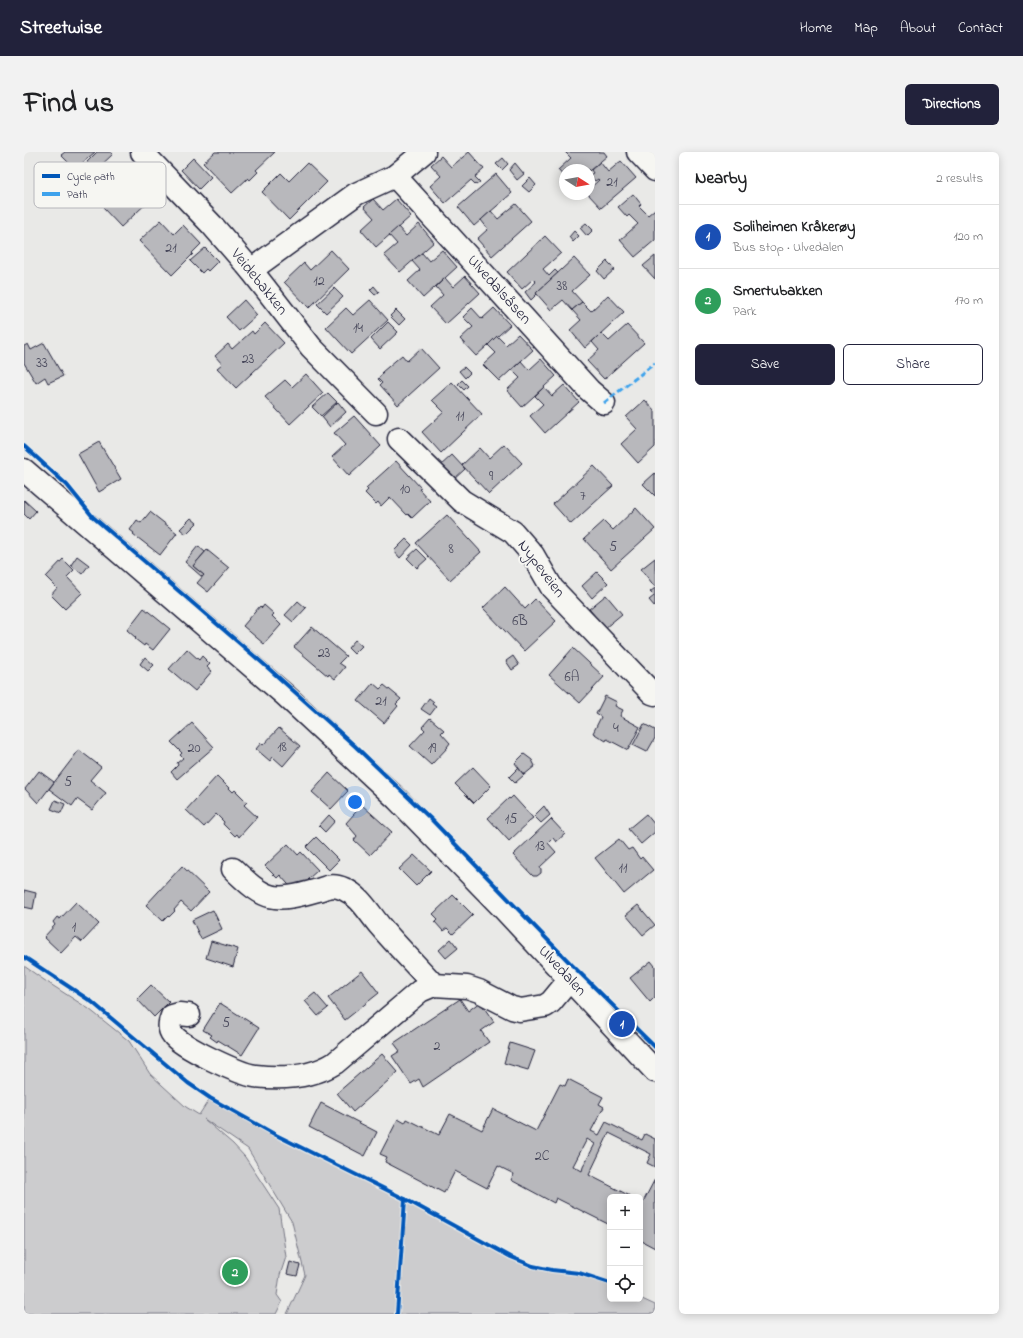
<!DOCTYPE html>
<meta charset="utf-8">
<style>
:root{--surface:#fff;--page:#f2f2f2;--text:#202124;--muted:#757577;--line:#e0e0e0;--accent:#22223b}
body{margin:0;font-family:"Indie Flower",sans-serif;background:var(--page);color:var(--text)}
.controls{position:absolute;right:12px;bottom:12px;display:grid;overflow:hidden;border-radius:6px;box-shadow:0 2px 10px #0003}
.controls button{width:36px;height:36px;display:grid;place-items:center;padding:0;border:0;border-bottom:1px solid var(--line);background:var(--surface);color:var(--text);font:20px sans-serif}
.compass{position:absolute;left:535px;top:12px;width:36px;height:36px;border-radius:50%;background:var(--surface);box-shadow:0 2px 10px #0003;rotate:101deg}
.you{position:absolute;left:331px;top:650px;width:14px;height:14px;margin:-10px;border:3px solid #fff;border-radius:50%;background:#1a73e8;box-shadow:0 0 0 6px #1a73e833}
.badge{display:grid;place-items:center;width:26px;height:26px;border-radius:50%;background:var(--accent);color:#fff;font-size:13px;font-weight:700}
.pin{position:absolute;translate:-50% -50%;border:2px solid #fff;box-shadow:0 1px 4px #0006}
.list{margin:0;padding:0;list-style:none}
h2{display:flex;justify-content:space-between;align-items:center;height:52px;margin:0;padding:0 16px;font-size:17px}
h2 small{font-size:13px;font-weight:400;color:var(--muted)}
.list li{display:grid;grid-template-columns:26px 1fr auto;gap:12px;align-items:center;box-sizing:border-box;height:64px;padding:0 16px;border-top:1px solid var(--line)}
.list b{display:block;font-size:15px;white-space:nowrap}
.list p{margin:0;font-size:13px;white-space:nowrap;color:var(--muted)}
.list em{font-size:13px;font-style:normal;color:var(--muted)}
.actions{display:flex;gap:8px;padding:12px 16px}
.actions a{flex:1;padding:9px 0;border:1px solid var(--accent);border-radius:6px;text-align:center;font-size:14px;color:var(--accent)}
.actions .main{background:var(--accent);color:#fff}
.icon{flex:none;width:22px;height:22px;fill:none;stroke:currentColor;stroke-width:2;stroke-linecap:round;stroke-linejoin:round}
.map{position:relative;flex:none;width:631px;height:1162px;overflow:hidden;border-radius:6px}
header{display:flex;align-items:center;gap:24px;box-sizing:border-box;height:56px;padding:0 20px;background:var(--accent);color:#fff}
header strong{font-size:19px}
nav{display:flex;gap:22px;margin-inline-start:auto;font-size:14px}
.intro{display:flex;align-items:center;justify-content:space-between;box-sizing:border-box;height:96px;padding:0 24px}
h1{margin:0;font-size:28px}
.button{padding:10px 18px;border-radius:6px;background:var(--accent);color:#fff;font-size:14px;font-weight:700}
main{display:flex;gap:24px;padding:0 24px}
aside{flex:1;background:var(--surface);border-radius:6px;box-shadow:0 2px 10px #0003}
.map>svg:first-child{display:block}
.green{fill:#ccccce;stroke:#777784}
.building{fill:#b8b8bc;stroke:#22223b;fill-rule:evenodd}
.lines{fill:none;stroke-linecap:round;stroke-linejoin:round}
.minor-casing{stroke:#22223b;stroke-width:25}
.minor{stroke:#f6f6f2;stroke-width:22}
.quiet{stroke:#3ea2ec;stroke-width:3;stroke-dasharray:6 3;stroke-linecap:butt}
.cycleway-casing{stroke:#f6f6f2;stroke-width:6}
.cycleway{stroke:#0057b8;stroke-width:4}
.labels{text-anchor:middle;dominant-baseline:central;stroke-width:4;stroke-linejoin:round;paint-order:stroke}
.number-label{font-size:14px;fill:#48485b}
.street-label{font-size:16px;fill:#22223b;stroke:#f6f6f2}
.key{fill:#f6f6f2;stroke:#b6b6bb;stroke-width:1}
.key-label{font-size:11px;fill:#22223b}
</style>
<header>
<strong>Streetwise</strong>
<nav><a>Home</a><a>Map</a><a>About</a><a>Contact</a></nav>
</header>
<div class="intro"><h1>Find us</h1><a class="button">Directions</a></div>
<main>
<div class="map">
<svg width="631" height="1162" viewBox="0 0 631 1162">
<rect width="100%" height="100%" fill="#e9e9e7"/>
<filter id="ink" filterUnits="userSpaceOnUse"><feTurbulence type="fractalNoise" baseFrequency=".025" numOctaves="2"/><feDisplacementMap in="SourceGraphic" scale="8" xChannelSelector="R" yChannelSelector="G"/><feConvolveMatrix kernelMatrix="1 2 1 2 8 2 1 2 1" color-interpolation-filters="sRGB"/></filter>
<g filter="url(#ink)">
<polygon class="green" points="0,814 20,828 65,857 105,889 126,922 162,955 175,963 186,946 252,983 381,1047 487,1105 509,1114 528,1118 555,1121 586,1131 586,1147 616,1147 616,1146 631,1153 631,1162 263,1162 281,1123 268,1070 224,997 180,967 209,992 221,1005 255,1057 262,1105 256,1123 253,1143 258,1150 252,1162 0,1162"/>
<g class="building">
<polygon points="41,0 71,0 51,17 37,3"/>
<polygon points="73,0 87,0 89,2 71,19 63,10"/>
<polygon points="191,0 251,0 232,18 234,20 226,28 224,26 208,41 179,11"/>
<polygon points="445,0 460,17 451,25 456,30 452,33 447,28 421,51 406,34 417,24 407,13 417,4 427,15"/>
<polygon points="541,0 580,0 583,4 565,19 565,18 541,18 541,26 534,18 547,6"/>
<polygon points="169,6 187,25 175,37 157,18"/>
<polygon points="479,6 484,12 478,18 472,12"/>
<polygon points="597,9 612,26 577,56 564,42 565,37 575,28 574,27 571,29 566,23 569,21 567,18 576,10 584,20"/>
<polygon points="283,11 303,30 265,68 238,40 257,21 265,29"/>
<polygon points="491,11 500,22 493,28 485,18"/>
<polygon points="94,15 126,48 97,75 79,56 88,47 75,34"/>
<polygon points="472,22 488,41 450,74 434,55"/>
<polygon points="506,26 512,33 505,40 498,34"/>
<polygon points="131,28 144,41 134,51 121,38"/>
<polygon points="609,42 617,52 615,54 624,63 631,57 631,88 611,105 596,88 614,72 605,63 603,65 594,55"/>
<polygon points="349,47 359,58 372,47 387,64 352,95 337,78 350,66 340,55"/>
<polygon points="492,52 507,69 468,104 453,87 464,77 457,68 467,59 474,67"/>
<polygon points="137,68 150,82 159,73 177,92 168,101 169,102 148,123 115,89"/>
<polygon points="562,71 569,78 563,84 556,76"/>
<polygon points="395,72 410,90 376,120 360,103 373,92 365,83 374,75 382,84"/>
<polygon points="550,79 555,84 549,90 545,85"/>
<polygon points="521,84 537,101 519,117 525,124 531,118 534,121 512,141 513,142 507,148 501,140 512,130 509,127 498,137 483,120"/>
<polygon points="181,96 194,109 184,119 182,117 178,121 166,109"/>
<polygon points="307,98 325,117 285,156 260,130 280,111 286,118"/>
<polygon points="418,98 433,115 399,146 384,129 396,118 388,109 398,101 405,109"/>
<polygon points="631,104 631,127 619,114"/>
<polygon points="550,106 566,123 548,139 558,150 548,158 539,148 527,158 512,141"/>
<polygon points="583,109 591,117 580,127 573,119"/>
<polygon points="441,124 456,141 422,172 406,155 419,143 412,135 421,126 429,135"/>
<polygon points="350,134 355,140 351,143 346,138"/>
<polygon points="310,136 319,145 302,161 293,152"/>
<polygon points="584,143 600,160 561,196 546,178 557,168 548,158 558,150 567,159"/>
<polygon points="220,148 233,163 215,179 202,165"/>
<polygon points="346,148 364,168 327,202 302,175 322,156 329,163"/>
<polygon points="448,156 458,167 470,156 486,173 452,204 436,187 449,175 439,165"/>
<polygon points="372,158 381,167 375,173 366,164"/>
<polygon points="364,170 374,180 356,197 347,187"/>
<polygon points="241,171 260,191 212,236 193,216 198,212 191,204 204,192 208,197 228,179 230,182"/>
<polygon points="603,173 620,191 580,227 563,209 575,198 568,190 577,181 585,189"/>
<polygon points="494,182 509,198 475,229 459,213 472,201 464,193 473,184 482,193"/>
<polygon points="20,191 39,224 24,231 21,225 12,231 0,211 0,194 4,192 7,198"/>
<polygon points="397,196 415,216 374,253 356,233 358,231 354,227 359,221 358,220 378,203 383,209"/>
<polygon points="517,207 532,224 498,255 483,238 496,226 488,218 497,209 505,218"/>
<polygon points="440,215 446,221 441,226 435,219"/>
<polygon points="282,222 299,241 266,272 241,245 261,228 268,235"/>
<polygon points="438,228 444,234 440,238 434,232"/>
<polygon points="428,230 458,262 417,301 398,280 420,260 408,248"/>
<polygon points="540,233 555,250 521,281 506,264 519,252 511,244 520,235 528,244"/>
<polygon points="304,241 313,250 297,264 288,255"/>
<polygon points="621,248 631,259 631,295 614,311 597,292 613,277 602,265"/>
<polygon points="314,250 322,260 306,275 298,265"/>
<polygon points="330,264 357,294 325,324 308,305 321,293 310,281"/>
<polygon points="75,290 97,327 75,340 54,302"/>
<polygon points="480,292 498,311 465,342 438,313 456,296 465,306"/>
<polygon points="428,303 441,317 428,329 415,315"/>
<polygon points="372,309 397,336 395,337 406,349 388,366 384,362 383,363 366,345 357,354 354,350 352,352 341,341 344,338 342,336"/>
<polygon points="570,314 589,334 547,372 529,352"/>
<polygon points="631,321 631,344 619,332"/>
<polygon points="0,348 12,359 5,367 0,362"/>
<polygon points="612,356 631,377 587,417 560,387 580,369 589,378"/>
<polygon points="126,360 153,381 136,403 109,382 110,381 106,378 113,368 117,371"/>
<polygon points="423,363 457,400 426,428 392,391"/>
<polygon points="167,366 173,371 162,382 156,377"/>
<polygon points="382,387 388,393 376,406 370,399"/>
<polygon points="174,394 181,400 169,414 180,423 178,425 161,410"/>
<polygon points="393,397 403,407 393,416 383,406"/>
<polygon points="183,398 205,416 184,440 173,431 180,423 169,414"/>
<polygon points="53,404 65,413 58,422 47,413"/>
<polygon points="631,406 631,435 617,417"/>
<polygon points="39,407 50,418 43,425 58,441 41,457 27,443 33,436 22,425"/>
<polygon points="573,420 584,431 568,446 558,434"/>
<polygon points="481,435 501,457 511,447 532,469 500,499 459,456"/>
<polygon points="631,436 631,455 625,448 630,444 626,440"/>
<polygon points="582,443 598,462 581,476 565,457"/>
<polygon points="274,449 282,456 269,470 261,463"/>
<polygon points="240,453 250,462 248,464 257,473 240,492 219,474 236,454 238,456"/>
<polygon points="120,456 146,477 129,498 121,492 120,494 111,487 112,486 103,478"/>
<polygon points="288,475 322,504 315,511 321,515 311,527 305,522 304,524 270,495"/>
<polygon points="331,488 338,494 330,502 324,496"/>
<polygon points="549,496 580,525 556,551 525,523"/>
<polygon points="163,497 175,508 178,504 186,512 183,515 188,519 171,539 145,517"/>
<polygon points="489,504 495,513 488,518 482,509"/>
<polygon points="121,505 130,513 124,519 116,512"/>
<polygon points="349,531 356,537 360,533 377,547 372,552 374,554 360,571 334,549"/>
<polygon points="581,544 593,550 591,554 599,558 596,564 616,575 604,598 583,587 582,589 569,581 577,565 572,562"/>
<polygon points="405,546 410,550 408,552 412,555 406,563 397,557"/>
<polygon points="406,566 420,578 417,581 426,591 423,595 424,595 407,613 386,594 401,578 398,575"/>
<polygon points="168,571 190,595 153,627 147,620 154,613 153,611 159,606 156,603 158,601 147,590"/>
<polygon points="620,572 631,578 631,586 623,600 609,593"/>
<polygon points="255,576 276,594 259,614 249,605 246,609 232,597 237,591 239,593"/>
<polygon points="55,598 77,615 66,628 82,641 68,658 53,647 48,654 25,637"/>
<polygon points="500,602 508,608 511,614 500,623 491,611"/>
<polygon points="449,615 467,634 450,651 431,632"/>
<polygon points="494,616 500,623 491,631 485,625"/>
<polygon points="15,619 30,630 14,651 1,637"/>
<polygon points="305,621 324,639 307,657 288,640"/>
<polygon points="193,624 209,640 211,638 223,650 220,653 233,665 215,685 213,682 211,684 199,672 200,670 192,662 180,675 162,658"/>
<polygon points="489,644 509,666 505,669 506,669 485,689 464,666 485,646 486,647"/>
<polygon points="31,648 41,652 37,661 27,657"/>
<polygon points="338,653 368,680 346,703 330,688 333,684 322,671"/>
<polygon points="520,654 526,663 517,671 510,664"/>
<polygon points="622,662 631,673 631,680 617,692 604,677"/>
<polygon points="305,663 311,669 301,680 295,674"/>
<polygon points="527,667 541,682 532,690 529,686 524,691 532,700 516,715 517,717 517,721 513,724 509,724 489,703"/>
<polygon points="292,685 315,708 305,718 282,695"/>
<polygon points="595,687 604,698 608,696 616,707 618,705 629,718 600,742 571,706"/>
<polygon points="264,692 274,703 277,700 294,718 284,727 287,730 271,740 256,723 253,726 241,714"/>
<polygon points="390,703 407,719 392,734 375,717"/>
<polygon points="158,714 185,740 167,759 157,750 150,758 151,759 145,765 144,764 139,769 122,753"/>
<polygon points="0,738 12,741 9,757 0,755"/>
<polygon points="429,743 449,763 429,782 423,776 419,779 411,770 414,767 409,762"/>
<polygon points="52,750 75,772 58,790 52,785 37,801 20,785 31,773 29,770 33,765 36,767"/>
<polygon points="614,753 631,773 619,783 602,763"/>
<polygon points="189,758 198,777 177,787 168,768"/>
<polygon points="427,787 434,796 422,806 415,798"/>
<polygon points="187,789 214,797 209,815 182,806"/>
<polygon points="627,809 631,814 631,845 626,850 606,826"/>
<polygon points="338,819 355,841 321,868 304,846"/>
<polygon points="127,833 145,850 130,865 113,847"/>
<polygon points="291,841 304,856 294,864 281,849"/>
<polygon points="436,847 444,859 456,850 470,870 457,879 465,890 399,935 395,927 387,932 368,904 376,899 370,891"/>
<polygon points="196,851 235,876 218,903 194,888 193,890 186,885 188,883 179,878"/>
<polygon points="486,891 511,899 504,918 480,911"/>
<polygon points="358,902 374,920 329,960 313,941"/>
<path d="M544 927 579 945 575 952 580 955 567 979 575 983 582 970 618 988 621 982 631 987V1015L623 1011 627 1002 585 981 565 1023 608 1045H586V1073L532 1046 530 1051 487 1028 490 1022 474 1014 463 1036 431 1019 420 1041 361 1010 363 1005 356 1002 374 967 381 971 383 967 415 983 426 962 458 978 469 957 512 979 536 932 541 934ZM563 987 571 992 559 1015 558 1019 549 1014Z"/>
<polygon points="297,951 353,980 341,1004 285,975"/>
<polygon points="631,1027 631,1096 616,1088 616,1049 619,1050"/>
<polygon points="266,1110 276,1113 273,1124 263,1122"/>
</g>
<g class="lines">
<g class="minor-casing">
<g id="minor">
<polyline points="118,0 188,73 227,118 287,195 352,261"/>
<polyline points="614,0 631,18"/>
<polyline points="371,24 565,238 580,251"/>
<polyline points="227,118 332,42 371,24 400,0"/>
<polyline points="375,287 438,349 489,380 509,403 528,436 628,541 631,542"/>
<polyline points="0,318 261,543 373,647 478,755 631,919"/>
<path d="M209 717C242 749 249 751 294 738 304 735 309 732 320 737 336 744 345 761 356 774 373 794 392 813 410 833"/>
<path d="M165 863 155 862 148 864C145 871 144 877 149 883 157 895 216 922 231 924 258 927 287 926 311 911L396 839 410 833 443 835 455 839 488 856 496 858 521 854 527 850 546 827"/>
</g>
</g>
<use href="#minor" class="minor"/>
<polyline class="quiet" points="580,251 631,211"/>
<g class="cycleway-casing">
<g id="cycleway">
<polyline points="0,294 43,333 69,365 243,515 331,594 408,668 548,813 631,895"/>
<polyline points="0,805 68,850 164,931 186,946 252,983 381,1047 487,1105 509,1114 528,1118 555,1121 586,1131"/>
<polyline points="373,1162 381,1047"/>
</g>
</g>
<use href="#cycleway" class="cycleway"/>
</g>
</g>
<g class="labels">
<g class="number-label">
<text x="588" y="30">21</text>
<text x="147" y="96">21</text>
<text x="295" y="129">12</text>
<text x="538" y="134">38</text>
<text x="334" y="176">14</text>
<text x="224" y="207">23</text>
<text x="18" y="211">33</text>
<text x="436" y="264">11</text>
<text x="467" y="324">9</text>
<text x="381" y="337">10</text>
<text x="559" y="344">7</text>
<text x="589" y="395">5</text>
<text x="427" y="397">8</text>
<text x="496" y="469">6B</text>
<text x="300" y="501">23</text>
<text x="548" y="525">6A</text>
<text x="357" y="549">21</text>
<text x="592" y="576">4</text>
<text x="258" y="595">18</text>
<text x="170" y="596">20</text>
<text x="408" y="596">19</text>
<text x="44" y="630">5</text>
<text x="487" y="667">15</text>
<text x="516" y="694">13</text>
<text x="599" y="716">11</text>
<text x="50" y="775">1</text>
<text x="202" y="871">5</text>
<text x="413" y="894">2</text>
<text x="518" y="1004">2C</text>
</g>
<g class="street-label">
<text transform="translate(235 130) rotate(51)">Veidebakken</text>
<text transform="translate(475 138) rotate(48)">Ulvedalsåsen</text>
<text transform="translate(517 417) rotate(53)">Nypeveien</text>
<text transform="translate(538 819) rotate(47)">Ulvedalen</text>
</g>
</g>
<rect x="10" y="10" width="132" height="46" rx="6" class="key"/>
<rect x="18" y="22" width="18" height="4" fill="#0057b8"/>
<rect x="18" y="40" width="18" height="4" fill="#3ea2ec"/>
<g class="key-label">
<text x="43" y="28">Cycle path</text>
<text x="43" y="46">Path</text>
</g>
</svg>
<div class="controls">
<button>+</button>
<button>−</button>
<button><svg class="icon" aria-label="locate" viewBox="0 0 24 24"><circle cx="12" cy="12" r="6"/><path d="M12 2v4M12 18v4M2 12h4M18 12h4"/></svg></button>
</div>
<svg class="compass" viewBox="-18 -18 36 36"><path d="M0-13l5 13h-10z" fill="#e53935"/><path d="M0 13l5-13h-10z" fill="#757577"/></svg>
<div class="you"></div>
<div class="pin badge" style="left:598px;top:872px;background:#1a4fb4">1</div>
<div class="pin badge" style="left:211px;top:1120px;background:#2e9e5b">2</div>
</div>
<aside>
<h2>Nearby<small>2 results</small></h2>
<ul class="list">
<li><span class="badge" style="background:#1a4fb4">1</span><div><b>Soliheimen Kråkerøy</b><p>Bus stop · Ulvedalen</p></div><em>120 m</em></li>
<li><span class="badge" style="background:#2e9e5b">2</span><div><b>Smertubakken</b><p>Park</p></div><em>170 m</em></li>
</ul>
<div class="actions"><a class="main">Save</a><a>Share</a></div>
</aside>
</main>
